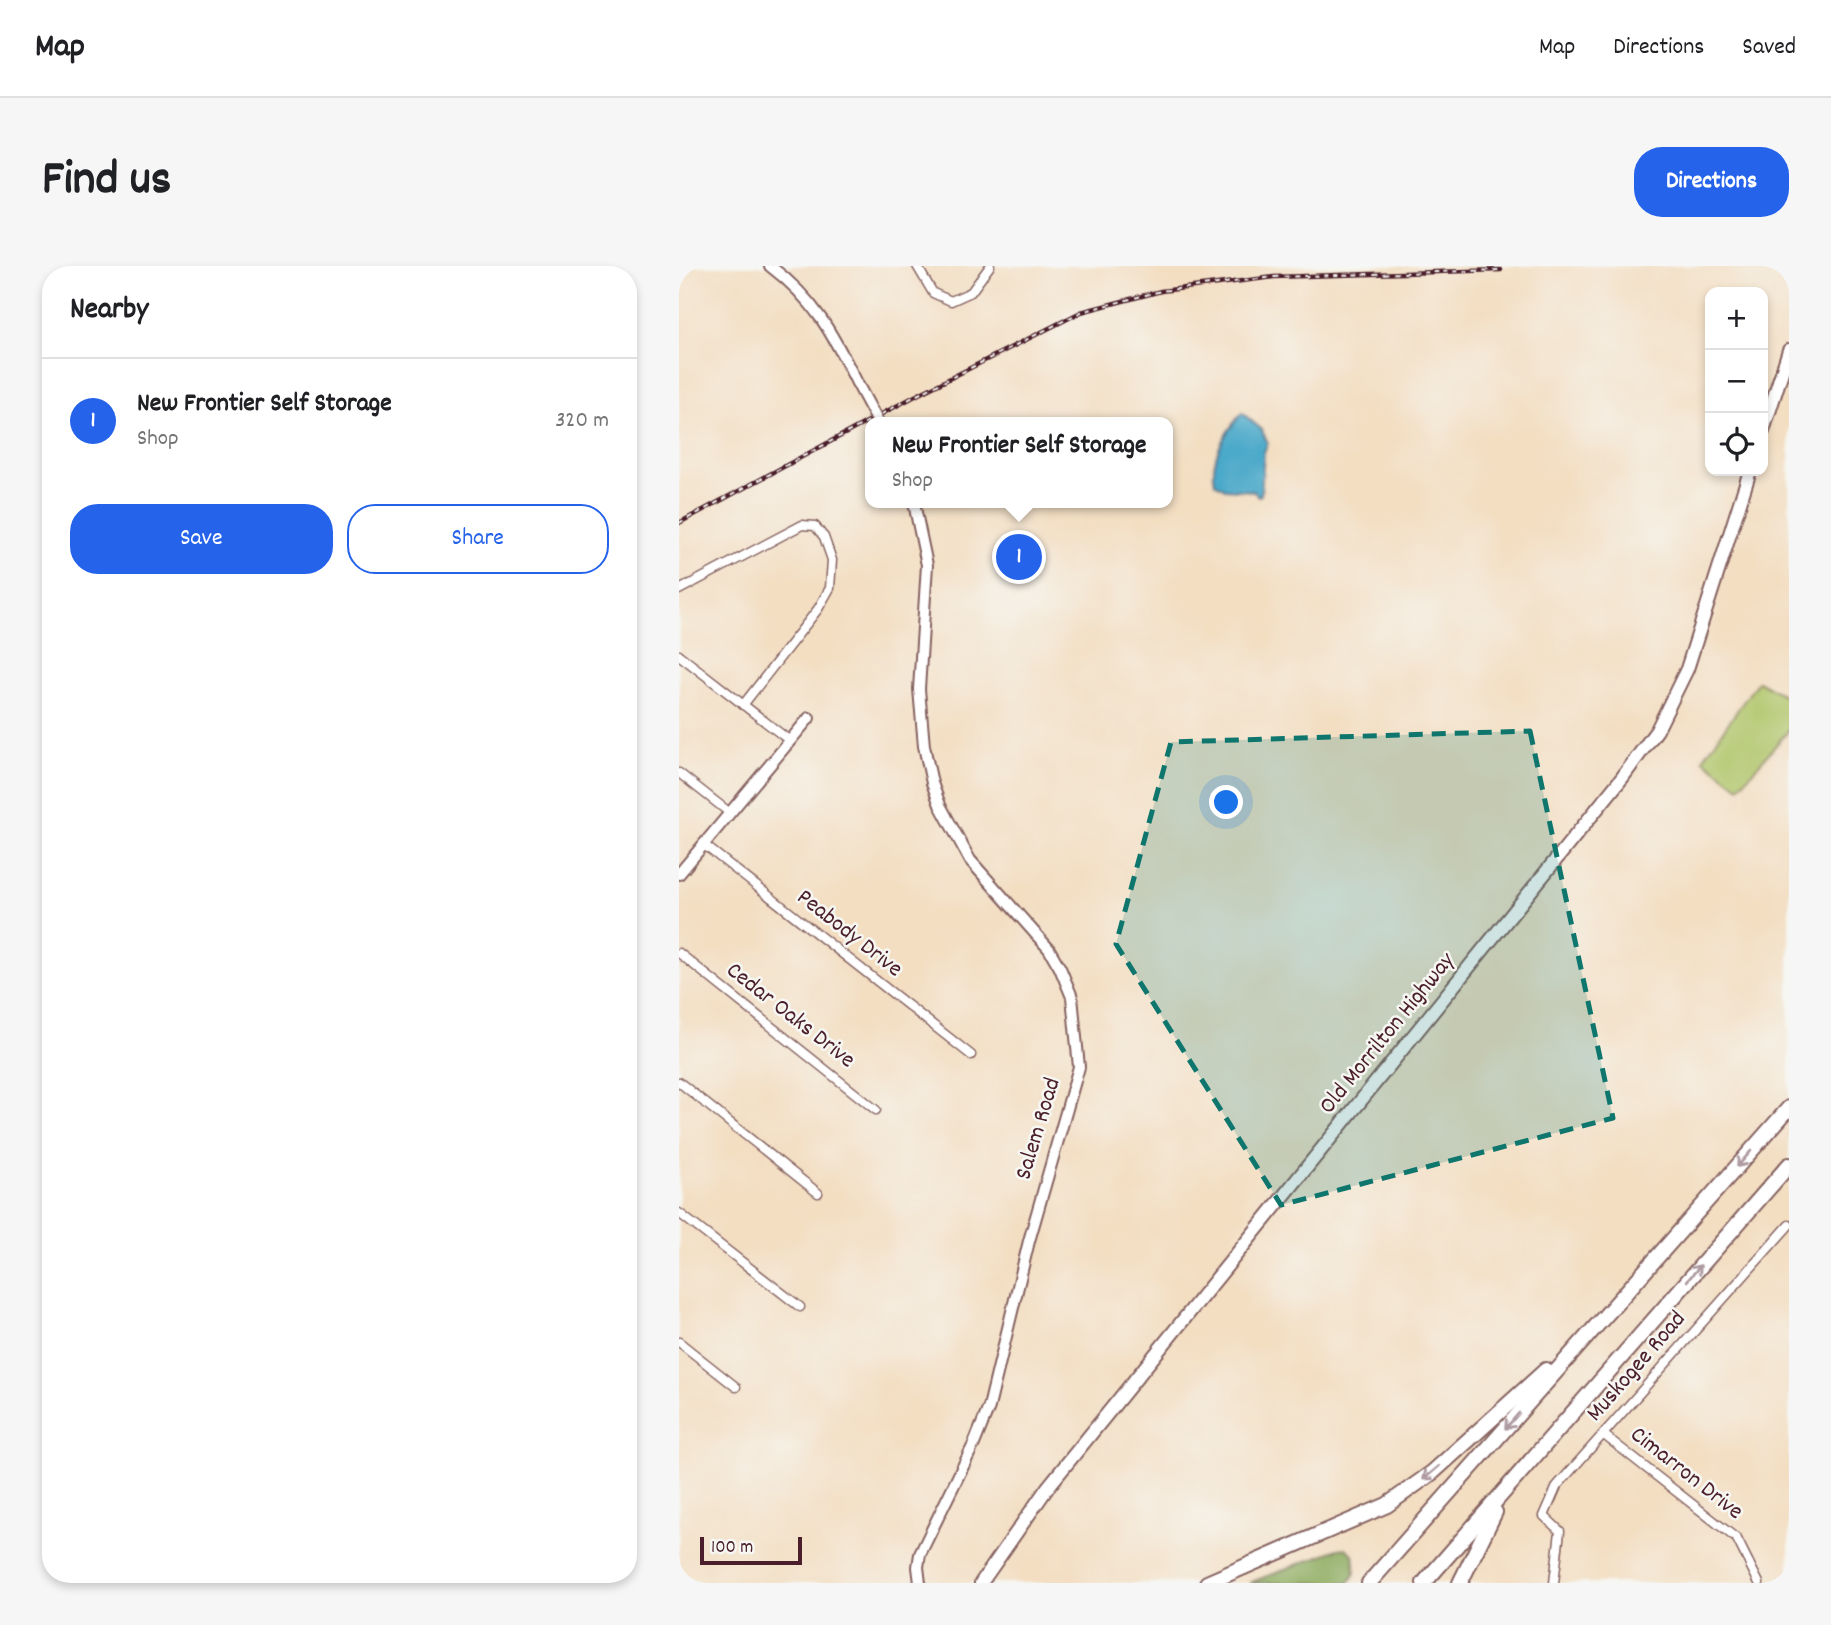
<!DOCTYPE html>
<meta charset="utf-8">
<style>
:root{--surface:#fff;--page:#f6f6f6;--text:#202124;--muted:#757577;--line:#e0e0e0;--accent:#2563eb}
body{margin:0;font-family:Dekko,sans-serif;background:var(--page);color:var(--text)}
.controls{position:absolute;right:21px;top:21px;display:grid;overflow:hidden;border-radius:14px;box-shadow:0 4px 10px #0003}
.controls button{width:63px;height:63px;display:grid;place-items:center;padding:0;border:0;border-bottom:2px solid var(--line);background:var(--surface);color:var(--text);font:35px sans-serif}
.scale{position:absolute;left:21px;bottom:18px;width:102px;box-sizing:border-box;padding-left:7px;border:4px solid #4a1f2b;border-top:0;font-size:19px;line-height:24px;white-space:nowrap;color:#4a1f2b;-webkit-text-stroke:5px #f6f6f2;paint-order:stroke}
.you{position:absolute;left:548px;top:537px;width:24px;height:24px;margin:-18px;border:5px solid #fff;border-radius:50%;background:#1a73e8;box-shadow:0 0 0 10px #1a73e833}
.badge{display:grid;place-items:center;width:46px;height:46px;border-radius:50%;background:var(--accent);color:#fff;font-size:23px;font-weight:700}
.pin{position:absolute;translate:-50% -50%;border:4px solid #fff;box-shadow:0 2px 7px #0006}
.popup{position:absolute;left:186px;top:151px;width:308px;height:91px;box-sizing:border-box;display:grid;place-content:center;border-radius:14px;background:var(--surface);filter:drop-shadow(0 2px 5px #0005);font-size:23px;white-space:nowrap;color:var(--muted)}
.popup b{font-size:26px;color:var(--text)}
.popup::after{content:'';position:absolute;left:50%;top:100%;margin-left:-14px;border:14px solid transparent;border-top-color:var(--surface)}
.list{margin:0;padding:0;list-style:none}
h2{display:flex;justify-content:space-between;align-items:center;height:91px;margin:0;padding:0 28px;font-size:30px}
h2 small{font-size:23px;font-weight:400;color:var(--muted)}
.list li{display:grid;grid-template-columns:46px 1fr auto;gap:21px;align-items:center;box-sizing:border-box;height:126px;padding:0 28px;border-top:2px solid var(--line)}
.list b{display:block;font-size:26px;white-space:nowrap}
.list p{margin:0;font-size:23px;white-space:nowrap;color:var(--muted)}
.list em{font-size:23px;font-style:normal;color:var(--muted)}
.actions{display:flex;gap:14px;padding:21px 28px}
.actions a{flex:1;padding:16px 0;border:2px solid var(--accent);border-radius:28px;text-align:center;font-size:24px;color:var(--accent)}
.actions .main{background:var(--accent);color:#fff}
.icon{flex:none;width:38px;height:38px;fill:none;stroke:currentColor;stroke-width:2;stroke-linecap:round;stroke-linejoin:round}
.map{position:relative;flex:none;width:1110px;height:1317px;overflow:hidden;border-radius:28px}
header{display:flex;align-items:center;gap:42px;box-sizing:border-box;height:98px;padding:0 35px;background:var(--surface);border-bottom:2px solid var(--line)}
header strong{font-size:33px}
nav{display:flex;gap:38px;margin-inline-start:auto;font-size:24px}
.intro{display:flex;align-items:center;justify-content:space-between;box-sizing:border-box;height:168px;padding:0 42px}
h1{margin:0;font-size:49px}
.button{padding:18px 32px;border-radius:28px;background:var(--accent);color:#fff;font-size:24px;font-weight:700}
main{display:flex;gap:42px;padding:0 42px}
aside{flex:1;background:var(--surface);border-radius:28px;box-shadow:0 4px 10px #0003}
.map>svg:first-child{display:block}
.green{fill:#b0c569;stroke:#7d724a;stroke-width:2}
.forest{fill:#8caa5d;stroke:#6b6444;stroke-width:2}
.water{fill:#4ba9c9;stroke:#4a647a;stroke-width:2}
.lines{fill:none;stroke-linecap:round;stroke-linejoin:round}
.street-casing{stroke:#856260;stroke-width:11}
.secondary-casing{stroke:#856260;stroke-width:14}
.primary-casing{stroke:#856260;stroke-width:16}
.highway-casing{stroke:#856260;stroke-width:18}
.street{stroke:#fff;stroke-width:8}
.secondary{stroke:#fff;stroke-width:10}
.primary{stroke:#fff;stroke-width:12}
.highway{stroke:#fff;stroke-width:14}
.rail-casing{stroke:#4a1f2b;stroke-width:4.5}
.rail{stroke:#f6f6f2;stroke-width:2;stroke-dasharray:5;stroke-linecap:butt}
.secondary-bridge-casing{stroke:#856260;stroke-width:14;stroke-linecap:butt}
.secondary-bridge{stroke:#fff;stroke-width:10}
.oneway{stroke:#ae9aa0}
.marked{fill:#0f766e;fill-opacity:0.2;stroke:#0f766e;stroke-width:5;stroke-dasharray:14 9;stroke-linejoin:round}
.labels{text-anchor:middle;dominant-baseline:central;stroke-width:5;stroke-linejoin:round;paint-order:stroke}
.street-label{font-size:24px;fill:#4a1f2b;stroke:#f6f6f2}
</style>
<header>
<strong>Map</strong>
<nav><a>Map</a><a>Directions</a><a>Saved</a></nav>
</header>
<div class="intro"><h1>Find us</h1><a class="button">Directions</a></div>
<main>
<aside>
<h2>Nearby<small></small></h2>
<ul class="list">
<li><span class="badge">1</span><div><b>New Frontier Self Storage</b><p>Shop</p></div><em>320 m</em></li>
</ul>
<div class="actions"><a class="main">Save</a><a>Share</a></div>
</aside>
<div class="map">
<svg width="1110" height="1317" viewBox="0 0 1110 1317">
<rect width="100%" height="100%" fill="#f6f6f2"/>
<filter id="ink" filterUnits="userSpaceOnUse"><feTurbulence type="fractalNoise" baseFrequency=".0143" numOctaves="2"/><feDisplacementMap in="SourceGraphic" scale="14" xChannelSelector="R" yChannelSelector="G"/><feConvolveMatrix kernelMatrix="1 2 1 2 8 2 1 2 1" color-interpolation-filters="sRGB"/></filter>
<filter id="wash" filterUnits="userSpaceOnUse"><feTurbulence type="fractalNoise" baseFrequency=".00686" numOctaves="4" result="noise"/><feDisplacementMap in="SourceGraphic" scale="28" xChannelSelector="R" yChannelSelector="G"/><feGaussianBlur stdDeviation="1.57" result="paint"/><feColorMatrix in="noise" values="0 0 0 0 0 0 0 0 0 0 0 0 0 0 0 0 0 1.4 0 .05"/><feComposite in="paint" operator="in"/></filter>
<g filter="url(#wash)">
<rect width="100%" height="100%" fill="#f3dec2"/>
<polygon class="green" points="1079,415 1110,432 1110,464 1060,521 1024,493"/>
<polygon class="forest" points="659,1283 667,1282 674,1288 676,1307 670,1317 570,1317"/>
<path class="water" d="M563 147 582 163 589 177 585 186 582 229 579 230 575 225 546 223 536 217C530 192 547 165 563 147Z"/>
</g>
<g filter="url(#ink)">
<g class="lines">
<g class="street-casing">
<g id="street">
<polyline points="238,0 254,27 272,35 292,26 311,0"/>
<polyline points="0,324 123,259 136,260 145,271 153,294 151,322 139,343 64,439"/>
<polyline points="0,389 111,475"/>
<polyline points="0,507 51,547"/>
<polyline points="24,578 292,789"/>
<polyline points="0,687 197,844"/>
<polyline points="0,816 139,927"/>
<polyline points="0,947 121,1041"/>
<polyline points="0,1076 57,1121"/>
<polyline points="925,1169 1058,1273 1080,1317"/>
<polyline points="875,1317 881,1265 865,1250 878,1220 1110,959"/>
</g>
</g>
<g class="secondary-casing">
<g id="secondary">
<path d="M91 0C136 34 153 67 178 117"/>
<polyline points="235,237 248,299 240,423 245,480 253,517 261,539 291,594 370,683 381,702 393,731 400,801 350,975 310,1141 295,1178 241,1288 239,1301 241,1317"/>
<polyline points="0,608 130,452"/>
</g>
</g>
<g class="primary-casing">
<g id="primary">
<polyline points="1084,165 1110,84"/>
<polyline points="302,1317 369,1221 943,512 978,464 1008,403 1071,205"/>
</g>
</g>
<g class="highway-casing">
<g id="highway">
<polyline points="528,1317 708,1239 754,1206 867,1104"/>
<polyline points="690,1317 1110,842"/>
<polyline points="745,1317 1110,899"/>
<polyline points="781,1317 816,1246"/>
</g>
</g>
<use href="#street" class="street"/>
<use href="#secondary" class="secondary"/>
<use href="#primary" class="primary"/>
<use href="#highway" class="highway"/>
<g class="rail-casing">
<polyline id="rail" points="0,257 238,129 402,46 482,25 595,11 822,4"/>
</g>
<use href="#rail" class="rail"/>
<g class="secondary-bridge-casing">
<polyline id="secondary-bridge" points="178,117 199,156"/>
</g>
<use href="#secondary-bridge" class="secondary-bridge"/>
</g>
<defs><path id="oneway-shaft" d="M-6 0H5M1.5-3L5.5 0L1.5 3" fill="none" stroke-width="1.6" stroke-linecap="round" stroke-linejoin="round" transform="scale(1.75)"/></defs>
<g class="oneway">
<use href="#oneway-shaft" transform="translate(1065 893) rotate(131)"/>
<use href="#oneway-shaft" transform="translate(1015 1007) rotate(-49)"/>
<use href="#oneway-shaft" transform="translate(833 1155) rotate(131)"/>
<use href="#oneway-shaft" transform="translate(752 1207) rotate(140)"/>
</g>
</g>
<path class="marked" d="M851 465 934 852 602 939 437 678 492 476Z"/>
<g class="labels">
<g class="street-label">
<text transform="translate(170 668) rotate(38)">Peabody Drive</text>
<text transform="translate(111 750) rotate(38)">Cedar Oaks Drive</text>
<text transform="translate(709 768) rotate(-51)">Old Morrilton Highway</text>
<text transform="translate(360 863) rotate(-73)">Salem Road</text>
<text transform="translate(958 1101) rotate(-49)">Muskogee Road</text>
<text transform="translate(1007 1208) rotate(38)">Cimarron Drive</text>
</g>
</g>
</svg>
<div class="controls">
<button>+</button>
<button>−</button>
<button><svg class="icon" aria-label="locate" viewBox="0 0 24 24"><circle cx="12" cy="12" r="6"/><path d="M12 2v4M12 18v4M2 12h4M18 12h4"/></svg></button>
</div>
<div class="scale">100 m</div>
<div class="you"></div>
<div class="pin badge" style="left:340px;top:291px">1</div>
<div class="popup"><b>New Frontier Self Storage</b>Shop</div>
</div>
</main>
